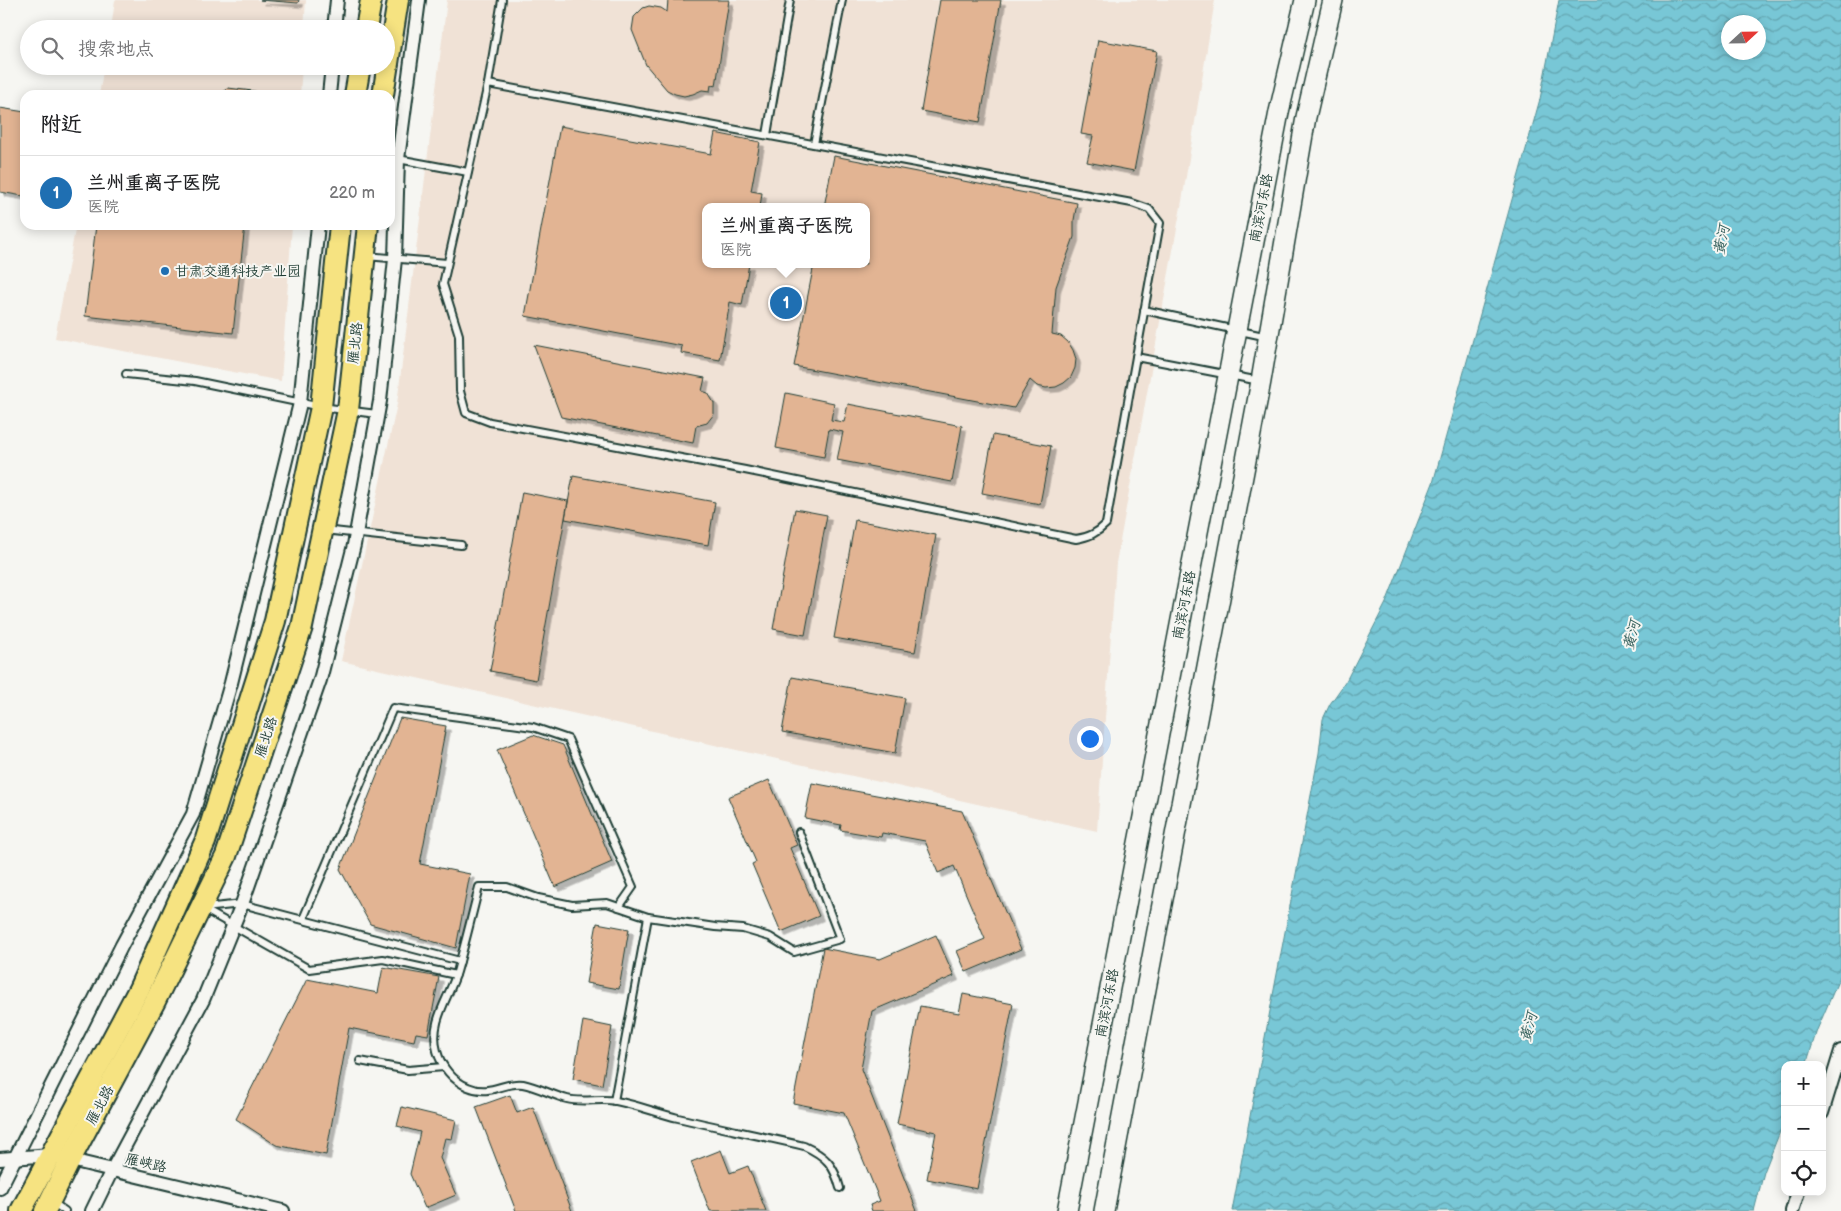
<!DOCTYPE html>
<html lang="zh">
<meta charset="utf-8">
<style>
:root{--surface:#fff;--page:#f6f6f6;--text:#202124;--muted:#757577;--line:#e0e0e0;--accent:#1f6fb2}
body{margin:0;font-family:"Balsamiq Sans","LXGW WenKai TC",sans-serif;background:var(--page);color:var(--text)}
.controls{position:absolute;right:15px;bottom:15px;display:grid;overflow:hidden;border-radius:10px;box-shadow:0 2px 12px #0003}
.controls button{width:45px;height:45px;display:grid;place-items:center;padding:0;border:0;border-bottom:1px solid var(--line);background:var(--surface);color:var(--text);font:25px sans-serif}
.compass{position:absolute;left:1721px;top:15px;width:45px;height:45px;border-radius:50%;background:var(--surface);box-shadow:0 2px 12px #0003;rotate:68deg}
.you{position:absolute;left:1089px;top:738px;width:18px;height:18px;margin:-12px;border:4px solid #fff;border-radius:50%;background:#1a73e8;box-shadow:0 0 0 8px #1a73e833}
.badge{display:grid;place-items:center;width:32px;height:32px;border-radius:50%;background:var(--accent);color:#fff;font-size:16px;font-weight:700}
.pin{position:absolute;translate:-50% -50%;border:2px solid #fff;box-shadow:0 1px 5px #0006}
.popup{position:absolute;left:702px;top:203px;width:168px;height:65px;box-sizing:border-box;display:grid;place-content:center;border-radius:10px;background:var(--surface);filter:drop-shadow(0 1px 4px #0005);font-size:16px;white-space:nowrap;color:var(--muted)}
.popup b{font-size:19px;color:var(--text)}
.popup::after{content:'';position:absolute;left:50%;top:100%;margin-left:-10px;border:10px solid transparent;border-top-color:var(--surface)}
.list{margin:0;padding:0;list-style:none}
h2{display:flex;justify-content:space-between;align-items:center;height:65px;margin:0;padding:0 20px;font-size:21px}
h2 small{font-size:16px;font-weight:400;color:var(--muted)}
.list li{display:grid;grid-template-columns:32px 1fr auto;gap:15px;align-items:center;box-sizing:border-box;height:75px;padding:0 20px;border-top:1px solid var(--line)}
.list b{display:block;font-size:19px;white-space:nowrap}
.list p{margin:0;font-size:16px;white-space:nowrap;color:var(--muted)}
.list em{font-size:16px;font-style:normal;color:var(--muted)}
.icon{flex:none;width:28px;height:28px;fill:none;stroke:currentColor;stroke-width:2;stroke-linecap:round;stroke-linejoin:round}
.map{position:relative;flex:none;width:1841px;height:1211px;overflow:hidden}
.search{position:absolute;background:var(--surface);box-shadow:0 2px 12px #0003;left:20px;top:20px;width:375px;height:55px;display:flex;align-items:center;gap:12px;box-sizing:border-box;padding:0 18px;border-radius:28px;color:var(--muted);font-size:19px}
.panel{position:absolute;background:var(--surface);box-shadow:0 2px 12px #0003;left:20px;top:90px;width:375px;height:140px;border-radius:15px}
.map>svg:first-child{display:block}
.built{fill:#f0e2d6;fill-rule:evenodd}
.water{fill:url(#water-waves);stroke:#549095;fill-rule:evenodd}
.building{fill:#e2b493;stroke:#1f3d34;filter:url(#shadow)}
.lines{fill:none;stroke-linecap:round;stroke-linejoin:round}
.service-casing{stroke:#1f3d34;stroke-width:10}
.minor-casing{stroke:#1f3d34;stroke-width:16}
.secondary-casing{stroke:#1f3d34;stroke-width:22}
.primary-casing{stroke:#1f3d34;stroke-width:24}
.service{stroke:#f6f6f2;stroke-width:6}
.minor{stroke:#f6f6f2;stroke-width:12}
.secondary{stroke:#f6f6f2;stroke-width:19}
.primary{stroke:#f6e381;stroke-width:20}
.poi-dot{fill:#1f6fb2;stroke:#f6f6f2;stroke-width:2}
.labels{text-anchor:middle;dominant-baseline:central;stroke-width:4;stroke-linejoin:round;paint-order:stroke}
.street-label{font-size:14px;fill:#1f3d34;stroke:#f6f6f2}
.poi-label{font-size:14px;fill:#1f3d34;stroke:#f6f6f2;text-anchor:start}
.water-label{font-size:15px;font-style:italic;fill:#35605c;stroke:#f6f6f2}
</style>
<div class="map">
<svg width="1841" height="1211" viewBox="0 0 1841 1211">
<defs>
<pattern id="water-waves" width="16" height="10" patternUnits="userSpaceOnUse" patternTransform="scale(1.25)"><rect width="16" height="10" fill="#78c7d6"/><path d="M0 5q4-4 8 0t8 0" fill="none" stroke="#62a3ae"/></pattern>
<filter id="shadow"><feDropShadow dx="4.5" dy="4.5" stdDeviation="0" flood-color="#0004"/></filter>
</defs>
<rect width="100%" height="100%" fill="#f6f6f2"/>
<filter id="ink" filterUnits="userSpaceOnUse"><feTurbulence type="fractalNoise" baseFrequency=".02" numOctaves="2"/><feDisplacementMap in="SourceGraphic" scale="10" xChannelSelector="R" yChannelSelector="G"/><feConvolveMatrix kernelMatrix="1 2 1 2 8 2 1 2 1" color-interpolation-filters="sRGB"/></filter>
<g filter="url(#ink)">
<g class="built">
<polygon points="115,0 306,0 304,29 111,29"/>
<path d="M447 0H1215L1182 201 1116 563 1097 831 341 661 397 404ZM706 207H866V264H706Z"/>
<polygon points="104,66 302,66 300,95 99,95"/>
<polygon points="76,225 292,225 281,381 55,338"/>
</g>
<path class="water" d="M1559 0H1841V974L1817 1030 1806 1065H1785V1119L1764 1172 1754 1211H1232L1319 753 1323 719 1330 704 1346 681 1386 603 1433 483 1540 99ZM1728 22H1758V52H1728Z"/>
<g class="building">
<polygon points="260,0 299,0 298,3"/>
<polygon points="668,0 729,0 716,86 711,85 710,91 702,90 693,94 684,96 675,94 667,90 646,65 632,30 634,17 643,8 649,6 661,8 667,12"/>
<polygon points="940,0 1001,0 980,122 921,111"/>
<polygon points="1098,40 1157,51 1134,171 1087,162 1093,136 1081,134"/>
<polygon points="228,88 261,92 260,95 220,95"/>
<polygon points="0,108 25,112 25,187 23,196 0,192"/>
<polygon points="560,126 711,154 715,133 760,142 751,191 762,193 760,207 706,207 706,264 749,264 742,305 730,302 720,360 681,353 682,346 525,316"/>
<polygon points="834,156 1077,203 1074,220 1074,237 1056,287 1052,334 1061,336 1068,342 1073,350 1076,359 1075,368 1071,377 1064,383 1056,387 1046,388 1037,386 1030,380 1014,408 794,366 814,264 866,264 866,207 824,207"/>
<polygon points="96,225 245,225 233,333 85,316"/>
<polygon points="534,345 705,378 702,391 708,393 714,403 714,414 707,423 696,426 693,443 561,417"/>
<polygon points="786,393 834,403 831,420 844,422 848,404 962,426 952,482 837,460 843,432 829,429 824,457 776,448"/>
<polygon points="993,435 1051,446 1040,504 982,493"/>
<polygon points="573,476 715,502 708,545 565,519"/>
<polygon points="522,492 568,501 536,680 490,671"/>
<polygon points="795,509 827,515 805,635 773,629"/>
<polygon points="855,520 936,535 915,652 834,638"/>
<polygon points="792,677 905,698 895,753 782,732"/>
<polygon points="400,718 446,726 420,864 470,874 456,948 370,924 340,869"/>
<polygon points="533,735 563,745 612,862 555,887 497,750"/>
<polygon points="769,780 797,845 790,848 819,916 781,932 752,864 756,862 728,797"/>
<polygon points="812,783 962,811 1021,949 966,972 957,951 985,939 954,866 938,873 925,841 882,833 881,837 840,830 841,825 805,818"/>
<polygon points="597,923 629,929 619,989 586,983"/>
<polygon points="936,935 954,976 872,1011 861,1069 917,1211 872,1211 870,1205 880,1201 844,1113 793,1103 823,948 880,959"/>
<polygon points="383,967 439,977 428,1035 416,1033 414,1041 349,1028 326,1155 276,1145 236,1119 307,979 378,993"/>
<polygon points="963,994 1013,1004 977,1189 927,1179 936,1132 897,1124 920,1006 959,1013"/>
<polygon points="583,1021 612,1027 602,1085 573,1079"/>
<polygon points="510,1095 517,1113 533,1107 572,1211 516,1211 476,1107"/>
<polygon points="402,1107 456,1120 452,1139 445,1138 440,1158 456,1195 425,1208 410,1174 420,1132 397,1126"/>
<polygon points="721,1150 730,1173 748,1166 766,1211 710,1211 691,1162"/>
</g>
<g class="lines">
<g class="service-casing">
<g id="service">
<path d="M488 84 1132 203 1149 209 1160 223 1106 524C1097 533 1089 537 1076 539L745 470 490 422 466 413 460 391 459 335 443 284Z"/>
<polyline points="488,84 502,0"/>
<polyline points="767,135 790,0"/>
<polyline points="814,144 842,0"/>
<polyline points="390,159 398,159 468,172"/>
<polyline points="366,256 447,263"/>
<polyline points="1144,310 1268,337"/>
<polyline points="1136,357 1260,381"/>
<polyline points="126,374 195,381 321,407 377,414"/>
<polyline points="324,530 461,545"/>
<path d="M799 832 840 939 794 952 770 937 743 929 715 927 648 917 607 903 572 905 538 898 507 887H479C472 915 465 944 457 972 449 998 429 1022 437 1051 441 1066 453 1081 468 1087 491 1097 504 1081 523 1084 538 1087 552 1095 567 1099 582 1103 600 1098 616 1101 637 1105 657 1113 678 1118 720 1128 762 1136 804 1146 826 1156 834 1165 840 1188"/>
<polyline points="202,908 309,969 383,959 456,975"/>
<polyline points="204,908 242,904 460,961"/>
<polyline points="303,919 393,708 533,727 568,739 633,887 619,907"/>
<polyline points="360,1061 408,1070 444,1067"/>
<polyline points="614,1101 648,917"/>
<polyline points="52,1202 65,1211"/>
</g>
</g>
<g class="minor-casing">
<g id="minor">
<polyline points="334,29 337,0"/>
<polyline points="329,95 332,66"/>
<polyline points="1822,1113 1841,1051"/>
<polyline points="0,1159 50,1155 283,1211"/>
<polyline points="0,1188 122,945 193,814 231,683 300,403 318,225"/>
<polyline points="92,1211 112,1170 203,1000 242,904 320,680 354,545 380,401 395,259 398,159 419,0"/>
<polyline points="1792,1211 1798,1192"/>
</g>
</g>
<g class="secondary-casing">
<g id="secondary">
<polyline points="1067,1211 1279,112 1305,0"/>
<polyline points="1104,1211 1261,381 1306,117 1333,0"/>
</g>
</g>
<g class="primary-casing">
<g id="primary">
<polyline points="366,29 371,0"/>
<polyline points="355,95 360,66"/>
<polyline points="383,95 398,0"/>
<polyline points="21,1211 139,989 205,842 275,621 321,407 340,225"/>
<polyline points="45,1211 70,1160 155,1001 226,856 302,627 348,410 368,225"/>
</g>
</g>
<use href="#service" class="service"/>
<use href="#minor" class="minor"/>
<use href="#secondary" class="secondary"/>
<use href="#primary" class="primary"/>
</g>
</g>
<circle class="poi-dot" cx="165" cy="271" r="5"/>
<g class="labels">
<g class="street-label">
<text transform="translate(1261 208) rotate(-79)">南滨河东路</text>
<text transform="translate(355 343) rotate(-84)">雁北路</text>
<text transform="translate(1184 605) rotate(-79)">南滨河东路</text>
<text transform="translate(266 737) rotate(-72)">雁北路</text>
<text transform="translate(1107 1003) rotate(-79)">南滨河东路</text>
<text transform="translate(100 1105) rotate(-62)">雁北路</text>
<text transform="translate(146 1163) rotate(13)">雁峡路</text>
</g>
<g class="poi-label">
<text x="175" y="271">甘肃交通科技产业园</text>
</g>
<g class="water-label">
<text transform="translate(1722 240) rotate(-79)">黄河</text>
<text transform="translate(1632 635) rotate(-75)">黄河</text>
<text transform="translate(1529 1027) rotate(-75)">黄河</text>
</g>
</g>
</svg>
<div class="controls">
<button>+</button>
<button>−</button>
<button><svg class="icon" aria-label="locate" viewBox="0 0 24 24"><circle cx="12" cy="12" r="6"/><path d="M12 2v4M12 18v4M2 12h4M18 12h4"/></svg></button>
</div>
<svg class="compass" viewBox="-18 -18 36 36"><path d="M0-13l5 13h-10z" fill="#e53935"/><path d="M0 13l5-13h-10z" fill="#757577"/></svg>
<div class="you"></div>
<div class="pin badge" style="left:786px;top:303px">1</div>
<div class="popup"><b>兰州重离子医院</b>医院</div>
<div class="search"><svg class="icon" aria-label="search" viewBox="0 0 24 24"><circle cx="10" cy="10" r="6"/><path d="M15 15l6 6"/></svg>搜索地点</div>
<section class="panel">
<h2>附近<small></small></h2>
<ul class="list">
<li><span class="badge">1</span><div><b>兰州重离子医院</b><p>医院</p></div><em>220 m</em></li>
</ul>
</section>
</div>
